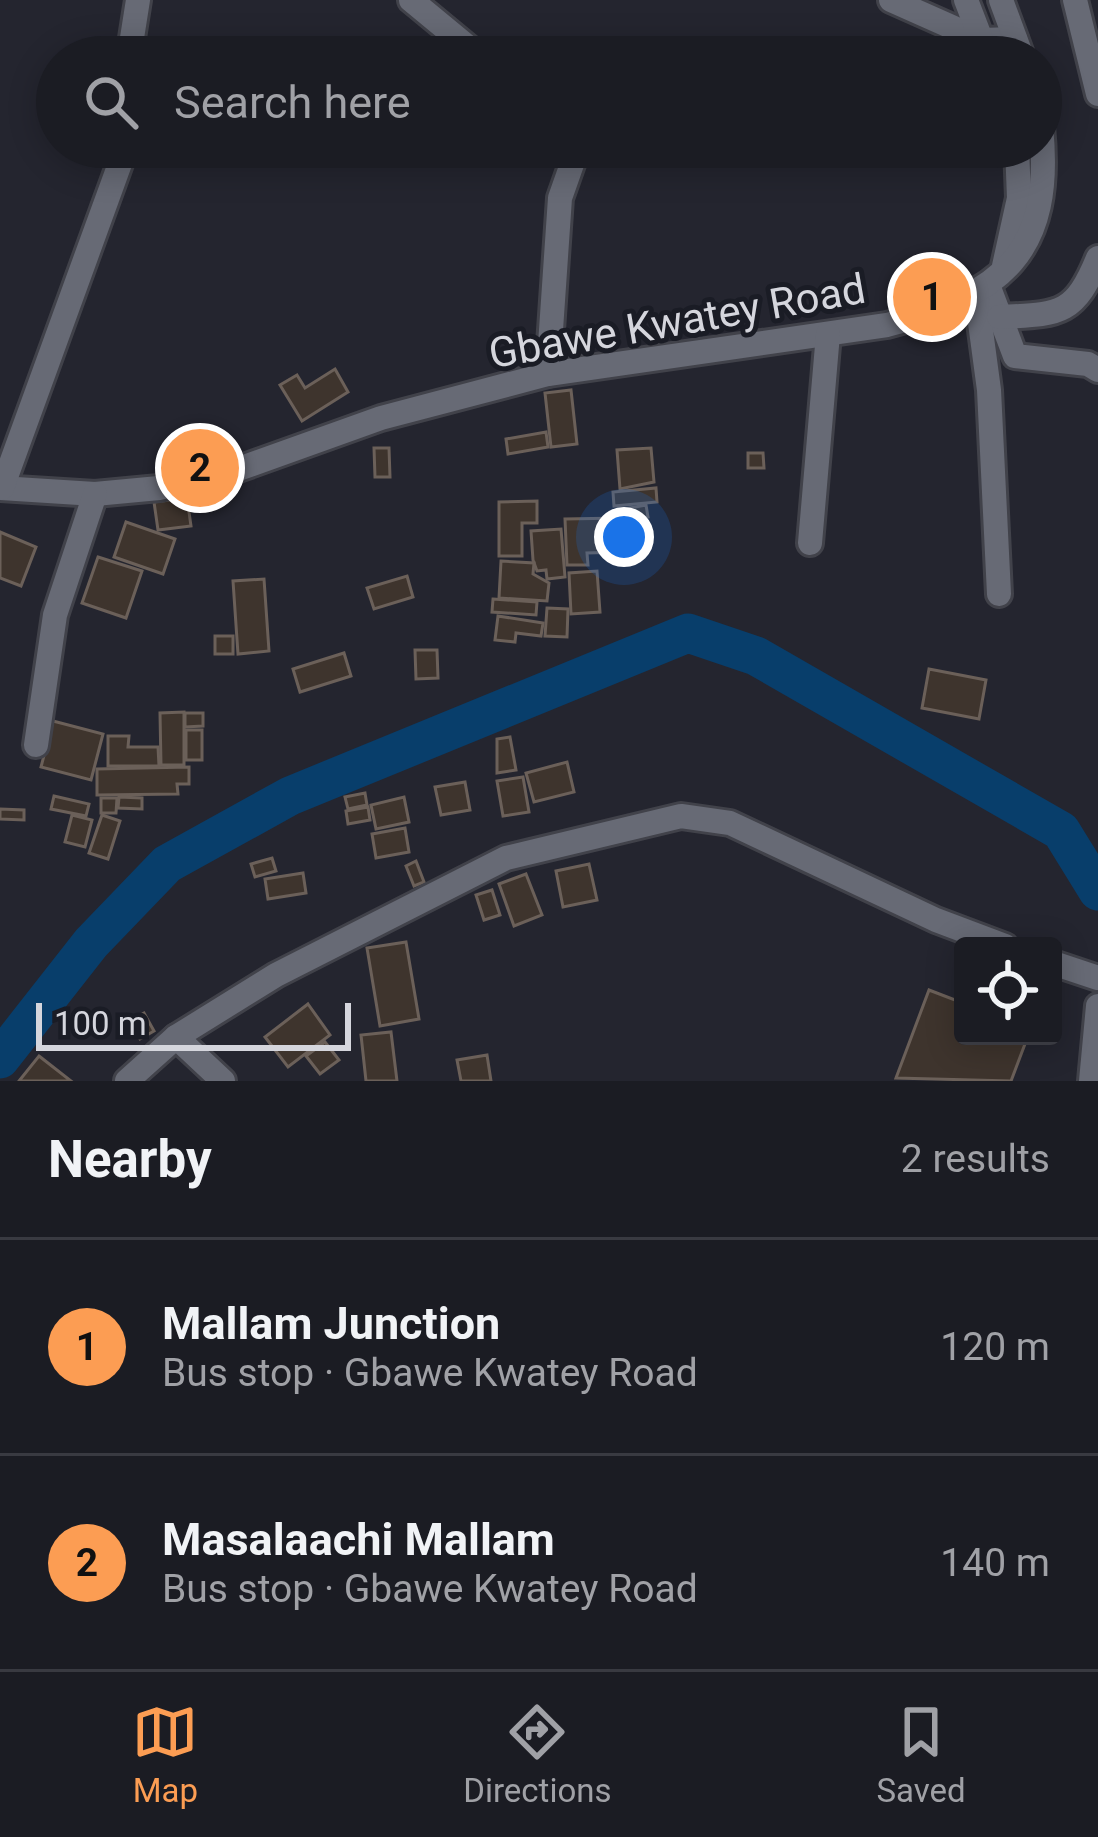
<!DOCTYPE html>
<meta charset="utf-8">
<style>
:root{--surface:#1b1c23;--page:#24252b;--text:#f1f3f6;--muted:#a0a1a6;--line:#393a41;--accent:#fc9d53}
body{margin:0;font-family:Roboto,sans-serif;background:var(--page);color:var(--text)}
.controls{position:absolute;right:36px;bottom:36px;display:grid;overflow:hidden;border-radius:12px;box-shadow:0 6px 30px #0003}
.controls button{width:108px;height:108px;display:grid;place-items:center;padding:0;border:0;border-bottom:3px solid var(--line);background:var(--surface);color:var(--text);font:60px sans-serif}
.scale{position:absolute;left:36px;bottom:30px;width:315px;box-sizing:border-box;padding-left:12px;border:6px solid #d5d6dd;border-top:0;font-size:33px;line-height:42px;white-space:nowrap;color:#d5d6dd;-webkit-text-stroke:9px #1a1c25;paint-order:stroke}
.you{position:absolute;left:624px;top:537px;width:42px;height:42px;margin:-30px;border:9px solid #fff;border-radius:50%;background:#1a73e8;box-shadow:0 0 0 18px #1a73e833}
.badge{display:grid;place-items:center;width:78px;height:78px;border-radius:50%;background:var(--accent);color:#111;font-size:39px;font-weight:700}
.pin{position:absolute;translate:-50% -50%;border:6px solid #fff;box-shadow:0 3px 12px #0006}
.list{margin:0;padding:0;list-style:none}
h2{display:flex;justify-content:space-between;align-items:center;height:156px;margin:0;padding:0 48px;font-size:51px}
h2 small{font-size:39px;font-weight:400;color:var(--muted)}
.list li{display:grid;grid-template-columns:78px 1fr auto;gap:36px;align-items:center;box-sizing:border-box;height:216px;padding:0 48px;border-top:3px solid var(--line)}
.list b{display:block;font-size:45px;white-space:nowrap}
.list p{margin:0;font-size:39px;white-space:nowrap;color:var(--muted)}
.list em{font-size:39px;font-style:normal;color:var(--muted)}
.icon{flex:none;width:66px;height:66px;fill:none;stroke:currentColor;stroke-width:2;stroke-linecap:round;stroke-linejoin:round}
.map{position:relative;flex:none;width:1098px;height:1081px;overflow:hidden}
.search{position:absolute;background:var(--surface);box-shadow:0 6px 30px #0003;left:36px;right:36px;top:36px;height:132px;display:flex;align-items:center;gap:30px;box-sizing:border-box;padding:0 42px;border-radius:66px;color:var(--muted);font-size:45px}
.sheet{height:588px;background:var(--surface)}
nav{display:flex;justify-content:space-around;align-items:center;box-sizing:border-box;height:168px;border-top:3px solid var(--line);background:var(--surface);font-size:33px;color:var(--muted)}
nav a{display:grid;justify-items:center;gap:6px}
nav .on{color:var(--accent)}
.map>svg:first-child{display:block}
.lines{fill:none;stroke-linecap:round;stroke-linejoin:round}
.river{stroke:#083e6b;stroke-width:39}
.building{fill:#3e342d;stroke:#6b6059;stroke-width:3}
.minor-casing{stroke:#41424a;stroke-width:30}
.minor{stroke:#676a75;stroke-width:24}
.labels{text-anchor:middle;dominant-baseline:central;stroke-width:10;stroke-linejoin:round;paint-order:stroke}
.street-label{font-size:42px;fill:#d5d6dd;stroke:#1a1c25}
</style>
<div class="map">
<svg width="1098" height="1081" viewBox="0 0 1098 1081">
<rect width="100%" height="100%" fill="#24252f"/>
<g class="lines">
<polyline class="river" points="0,1059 91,943 167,864 290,796 688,633 756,656 1061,831 1098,891"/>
</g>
<g class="building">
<polygon points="335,369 348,392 302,421 280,385 297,375 305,388"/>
<polygon points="571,390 577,444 551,447 545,393"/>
<polygon points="546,432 548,447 508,454 506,439"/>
<polygon points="374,448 389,448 390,477 375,477"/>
<polygon points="651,448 654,482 620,489 617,450"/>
<polygon points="748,453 763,453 764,468 748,468"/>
<polygon points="656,488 657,502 614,506 613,492"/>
<polygon points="187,498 191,526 158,530 154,502"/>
<polygon points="537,501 537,523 522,523 522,556 499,556 499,502"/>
<polygon points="646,505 648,517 621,522 619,510"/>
<polygon points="620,518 621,552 587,553 588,565 567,565 565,519"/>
<polygon points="126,522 175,539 163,574 114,557"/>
<polygon points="561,529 565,577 547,579 546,570 537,571 533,560 531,531"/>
<polygon points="0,532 36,547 21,586 0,578"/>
<polygon points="98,557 142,571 126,618 82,603"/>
<polygon points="501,561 534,563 533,574 549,583 547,601 499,598"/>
<polygon points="597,571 600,612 571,614 569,573"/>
<polygon points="407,576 413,597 374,609 367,588"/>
<polygon points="264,579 269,651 238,654 233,581"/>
<polygon points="493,599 537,602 536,615 492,612"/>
<polygon points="547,608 568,609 567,637 545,636"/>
<polygon points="498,616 543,623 541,636 516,633 515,642 495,640"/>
<rect x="215" y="636" width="18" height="18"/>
<polygon points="415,650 437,650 438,678 416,679"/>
<polygon points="344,653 351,676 300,692 293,669"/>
<polygon points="929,669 986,680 979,719 922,708"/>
<polygon points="184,712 184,765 161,765 160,713"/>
<polygon points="185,713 203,713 203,726 185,727"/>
<polygon points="53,721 103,734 91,780 41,767"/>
<rect x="186" y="730" width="16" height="30"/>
<polygon points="108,736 129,736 128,747 158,747 159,766 108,766"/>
<polygon points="510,737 516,770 497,773 497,739"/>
<polygon points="567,762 574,792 534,802 526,773"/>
<polygon points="189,767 189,784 177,784 178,794 97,795 97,769"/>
<polygon points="523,777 529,812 503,816 497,781"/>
<polygon points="465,782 470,810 441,815 435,787"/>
<polygon points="365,793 367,805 348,809 345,797"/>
<polygon points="54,796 89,804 86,816 51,809"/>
<polygon points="119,797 142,798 142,809 118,808"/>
<polygon points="404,797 409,822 376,829 371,805"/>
<polygon points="101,798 117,798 116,813 101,813"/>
<polygon points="368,807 370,820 348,824 346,811"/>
<polygon points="0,809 24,810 24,820 0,819"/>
<polygon points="72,815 92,820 85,847 65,842"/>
<polygon points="102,815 120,821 108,859 89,853"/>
<polygon points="405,828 409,852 376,858 372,834"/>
<polygon points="272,858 276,871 255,877 251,864"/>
<polygon points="416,861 424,882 414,886 406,866"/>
<polygon points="589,864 597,900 563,907 556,871"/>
<polygon points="303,873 306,893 268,899 265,879"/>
<polygon points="526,874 542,915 514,926 499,884"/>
<polygon points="492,890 500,915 484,920 476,895"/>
<polygon points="406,942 419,1019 380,1026 367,948"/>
<polygon points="929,990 963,1003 963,1036 1028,1036 1011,1081 896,1078"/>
<polygon points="308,1004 330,1035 288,1067 265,1037"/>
<polygon points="144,1013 154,1031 140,1039 130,1021"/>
<polygon points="391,1032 397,1081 366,1081 361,1035"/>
<polygon points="325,1042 339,1060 320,1074 306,1056"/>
<polygon points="487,1055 491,1081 461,1081 457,1060"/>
<polygon points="39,1056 71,1081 19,1081"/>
</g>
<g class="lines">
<g class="minor-casing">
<g id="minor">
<polyline points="411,0 480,57"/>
<polyline points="891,0 981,40 1015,39"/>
<polyline points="966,0 988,57"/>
<polyline points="1001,0 1022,57"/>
<polyline points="1075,0 1098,94"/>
<polyline points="129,57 138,0"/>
<polyline points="1004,266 1019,198 1017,147"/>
<polyline points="988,285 1015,356 1088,364 1098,370"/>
<polyline points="976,293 989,390 999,594"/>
<path d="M999 317C1058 314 1074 317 1098 258"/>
<polyline points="548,374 560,198 578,147"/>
<path d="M0 488 95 494 159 488 230 472 381 418 548 374 887 325C1003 294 1054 253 1041 126"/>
<polyline points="2,488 126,147"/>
<polyline points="810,543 828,334"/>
<polyline points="36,745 55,615 95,494"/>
<polyline points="1053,963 1098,978"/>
<polyline points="176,1037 223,1081"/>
<polyline points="127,1081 176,1037 276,975 506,858 681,816 730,823 936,920 1005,946"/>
<polyline points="1091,1081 1098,1006"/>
</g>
</g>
<use href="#minor" class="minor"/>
</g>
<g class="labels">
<g class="street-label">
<text transform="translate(677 321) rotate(-10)">Gbawe Kwatey Road</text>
</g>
</g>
</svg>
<div class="controls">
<button><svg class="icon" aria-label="locate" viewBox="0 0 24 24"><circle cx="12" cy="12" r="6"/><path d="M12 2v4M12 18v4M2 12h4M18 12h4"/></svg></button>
</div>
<div class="scale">100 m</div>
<div class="you"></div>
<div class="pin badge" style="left:932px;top:297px">1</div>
<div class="pin badge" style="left:200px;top:468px">2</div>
<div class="search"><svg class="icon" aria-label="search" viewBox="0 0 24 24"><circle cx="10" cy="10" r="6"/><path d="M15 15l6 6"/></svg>Search here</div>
</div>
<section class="sheet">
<h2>Nearby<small>2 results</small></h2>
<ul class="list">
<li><span class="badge">1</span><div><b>Mallam Junction</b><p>Bus stop · Gbawe Kwatey Road</p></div><em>120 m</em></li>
<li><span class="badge">2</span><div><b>Masalaachi Mallam</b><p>Bus stop · Gbawe Kwatey Road</p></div><em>140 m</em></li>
</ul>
</section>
<nav>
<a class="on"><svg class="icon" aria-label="map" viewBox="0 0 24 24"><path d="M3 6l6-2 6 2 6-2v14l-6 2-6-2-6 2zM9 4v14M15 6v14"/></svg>Map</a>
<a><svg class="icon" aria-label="directions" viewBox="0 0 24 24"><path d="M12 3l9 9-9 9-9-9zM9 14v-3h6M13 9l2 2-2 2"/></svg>Directions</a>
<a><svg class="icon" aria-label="saved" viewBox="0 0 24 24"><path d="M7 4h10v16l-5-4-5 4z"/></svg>Saved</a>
</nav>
